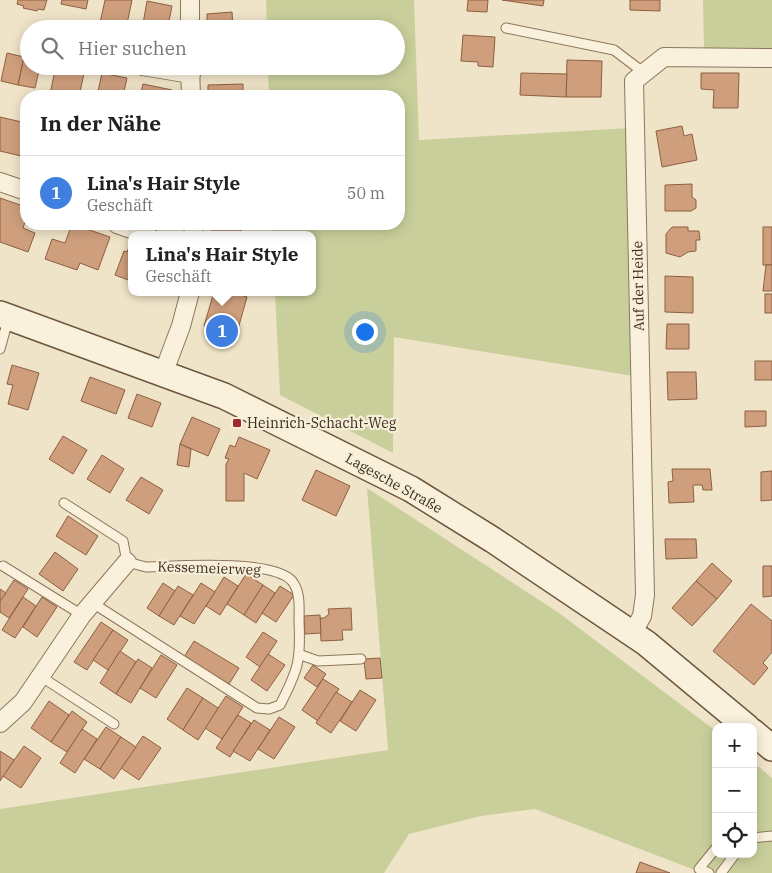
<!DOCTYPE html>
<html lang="de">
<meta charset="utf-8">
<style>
:root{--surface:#fff;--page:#f2f2f2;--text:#222;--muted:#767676;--line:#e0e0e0;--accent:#b45309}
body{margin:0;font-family:"IBM Plex Serif",serif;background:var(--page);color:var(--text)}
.controls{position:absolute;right:15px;bottom:15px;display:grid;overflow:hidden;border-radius:10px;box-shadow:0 2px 12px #0003}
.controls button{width:45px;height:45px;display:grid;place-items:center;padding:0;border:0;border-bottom:1px solid var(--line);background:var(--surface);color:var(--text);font:25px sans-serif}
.you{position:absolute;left:364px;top:331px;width:18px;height:18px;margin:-12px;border:4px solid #fff;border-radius:50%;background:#1a73e8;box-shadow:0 0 0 8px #1a73e833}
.badge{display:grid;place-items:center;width:32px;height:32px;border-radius:50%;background:var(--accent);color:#fff;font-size:16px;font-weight:700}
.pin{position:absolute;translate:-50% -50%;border:2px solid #fff;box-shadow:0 1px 5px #0006}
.popup{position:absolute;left:128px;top:231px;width:188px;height:65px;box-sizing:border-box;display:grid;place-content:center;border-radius:10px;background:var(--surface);filter:drop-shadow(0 1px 4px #0005);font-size:16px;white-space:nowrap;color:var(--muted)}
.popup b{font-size:19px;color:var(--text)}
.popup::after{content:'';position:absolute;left:50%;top:100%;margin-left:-10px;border:10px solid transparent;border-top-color:var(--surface)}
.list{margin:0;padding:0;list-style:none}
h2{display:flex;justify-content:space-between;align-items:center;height:65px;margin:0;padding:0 20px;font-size:21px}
h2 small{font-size:16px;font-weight:400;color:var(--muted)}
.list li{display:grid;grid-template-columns:32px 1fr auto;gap:15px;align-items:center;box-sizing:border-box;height:75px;padding:0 20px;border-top:1px solid var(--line)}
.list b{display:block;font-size:19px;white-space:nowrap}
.list p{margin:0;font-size:16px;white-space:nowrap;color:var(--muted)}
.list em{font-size:16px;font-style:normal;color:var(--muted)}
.icon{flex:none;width:28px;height:28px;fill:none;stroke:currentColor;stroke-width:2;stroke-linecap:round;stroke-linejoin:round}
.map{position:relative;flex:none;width:772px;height:873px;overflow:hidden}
.search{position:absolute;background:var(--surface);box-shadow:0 2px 12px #0003;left:20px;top:20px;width:385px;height:55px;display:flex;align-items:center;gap:12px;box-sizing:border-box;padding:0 18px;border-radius:28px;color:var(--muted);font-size:19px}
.panel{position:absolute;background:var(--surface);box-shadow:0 2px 12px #0003;left:20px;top:90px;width:385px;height:140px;border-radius:20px}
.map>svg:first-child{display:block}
.green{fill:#c9cf9b}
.building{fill:#cf9f7d;stroke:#8d5f41}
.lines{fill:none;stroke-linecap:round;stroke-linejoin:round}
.lane-casing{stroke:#8d765c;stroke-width:11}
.street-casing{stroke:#8d765c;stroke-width:20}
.secondary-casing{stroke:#6f573f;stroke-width:28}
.lane{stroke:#faf1dc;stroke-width:9}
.street{stroke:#faf1dc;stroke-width:18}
.secondary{stroke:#faf1dc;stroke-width:25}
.poi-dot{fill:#9e2a2b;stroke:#f7eed8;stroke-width:2}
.labels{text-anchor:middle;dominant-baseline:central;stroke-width:4.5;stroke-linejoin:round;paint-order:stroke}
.street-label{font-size:14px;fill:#3d2e20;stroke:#f7eed8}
.poi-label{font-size:14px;fill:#3d2e20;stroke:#f7eed8;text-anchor:start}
</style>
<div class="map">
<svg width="772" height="873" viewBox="0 0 772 873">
<rect width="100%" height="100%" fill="#f0e4c8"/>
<g class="green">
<polygon points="266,0 414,0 419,140 629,128 633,376 394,337 393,453 280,395 275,292 312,292 312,235 273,235 273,224 399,224 399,96 269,96 268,66 396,66 396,29 267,29"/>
<polygon points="703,0 772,0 772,50 704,50"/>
<polygon points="367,488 559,613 716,731 716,854 753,854 753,762 772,778 772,873 703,873 535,809 481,816 409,834 384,873 0,873 0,809 388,750"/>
</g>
<g class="building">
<polygon points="18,0 47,0 44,10 38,9 37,11 23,8 24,6 17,4"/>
<polygon points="62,0 88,0 86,9 61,4"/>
<polygon points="105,0 132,0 127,24 116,22 116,26 100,23"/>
<polygon points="468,0 488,0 487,12 467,11"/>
<polygon points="502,0 544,0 543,6"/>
<polygon points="630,0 660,0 660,11 630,10"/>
<polygon points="147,1 172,6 169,21 173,21 171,29 144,29 145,25 143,24"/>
<polygon points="232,12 233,29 207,29 207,14"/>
<polygon points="463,35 495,37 493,67 478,66 478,62 461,61"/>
<polygon points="7,53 24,57 18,85 1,81"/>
<polygon points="24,57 29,58 29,66 40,66 35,88 18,85"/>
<polygon points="567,60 602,61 601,97 566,97"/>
<polygon points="56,66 85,69 79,96 50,94"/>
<polygon points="102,73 127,78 123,96 97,96"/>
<polygon points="521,73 567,74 566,97 520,95"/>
<polygon points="701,73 739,73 738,108 713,108 714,90 701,89"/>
<polygon points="143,84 172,90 171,96 140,96"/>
<polygon points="243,84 243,96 208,96 208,85"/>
<polygon points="0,117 26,123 21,156 0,151"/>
<polygon points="682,126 684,136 692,134 697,160 662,167 656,131"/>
<polygon points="692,184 692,197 696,200 696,208 691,211 665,211 665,185"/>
<polygon points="0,198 26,207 26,219 23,228 35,233 28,252 0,242"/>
<polygon points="72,224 110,237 98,270 80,263 77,270 45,259 52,239 65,243"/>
<polygon points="212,224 241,224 241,234 212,235"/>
<polygon points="672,227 688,227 688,231 699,231 700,240 696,240 696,251 688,252 680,257 666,253 666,234"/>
<rect x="763" y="227" width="9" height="38"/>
<polygon points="130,245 132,245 132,290 129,288 131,281 115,275 124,251 127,252"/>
<polygon points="766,265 772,265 772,291 763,291"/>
<polygon points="665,276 693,277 693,313 665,312"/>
<polygon points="214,292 233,292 247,297 236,336 204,326"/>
<rect x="765" y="294" width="7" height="19"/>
<polygon points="667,324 689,324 689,349 666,349"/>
<rect x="755" y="361" width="17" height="19"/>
<polygon points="12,365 39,373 28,410 8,404 13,385 7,384"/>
<polygon points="667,372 696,372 697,399 668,400"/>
<polygon points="90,377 125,390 116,414 81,401"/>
<polygon points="137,394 161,403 152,427 128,418"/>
<polygon points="745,411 766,411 766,426 745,427"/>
<polygon points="192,417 220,429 208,456 180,444"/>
<polygon points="63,436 87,450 73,474 49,459"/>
<polygon points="239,437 270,450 257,479 244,473 244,501 226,501 226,464 229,459 225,458 230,445 235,447"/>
<polygon points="180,444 191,449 189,467 177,465"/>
<polygon points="102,455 124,469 110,493 87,479"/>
<polygon points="672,469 710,469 712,490 703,490 702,485 693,485 694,502 669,503 668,482 673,481"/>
<polygon points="316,470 350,486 336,516 302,500"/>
<polygon points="772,471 772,500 761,501 761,472"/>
<polygon points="141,477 163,490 149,514 126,500"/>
<polygon points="68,516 98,536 86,555 56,536"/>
<polygon points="665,539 696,539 697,558 666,559"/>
<polygon points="55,552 78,569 63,591 39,574"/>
<polygon points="712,563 732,581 717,599 696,581"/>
<polygon points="763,566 772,566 772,596 763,597"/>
<polygon points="246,574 263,585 244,615 227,604"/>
<polygon points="224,577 238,586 220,615 206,606"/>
<polygon points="14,580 28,589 9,618 0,612 0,601"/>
<polygon points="696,581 717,599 692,626 672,608"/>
<polygon points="163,583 175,591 159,616 147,608"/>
<polygon points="201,583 215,592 194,624 180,616"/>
<polygon points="263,585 275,593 256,623 244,615"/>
<polygon points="178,586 193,595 174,625 159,616"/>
<polygon points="280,586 294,595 276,622 262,613"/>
<polygon points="0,589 6,593 0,601"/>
<polygon points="23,597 36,606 15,638 2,630"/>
<polygon points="42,597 57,607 37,637 23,627"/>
<polygon points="751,604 772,621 772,652 763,663 768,668 754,685 713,651"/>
<polygon points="351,608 352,630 342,630 343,640 321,641 320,618 324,618 329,614 328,609"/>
<polygon points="320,615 321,633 305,634 304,616"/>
<polygon points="101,622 113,630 87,670 74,662"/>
<polygon points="113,630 128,640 108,670 93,660"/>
<polygon points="263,632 277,641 260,667 246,657"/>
<polygon points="194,641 239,668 229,684 184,657"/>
<polygon points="120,651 136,662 116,694 100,683"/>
<polygon points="268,654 285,665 267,691 251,680"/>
<polygon points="161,655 177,665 156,698 140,688"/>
<polygon points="380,658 382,678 366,679 364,659"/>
<polygon points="138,659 152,668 131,703 116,694"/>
<polygon points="313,665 326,674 317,687 304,678"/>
<polygon points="323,679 339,689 318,721 302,710"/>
<polygon points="187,688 203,698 183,730 167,719"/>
<polygon points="360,690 376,700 356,731 340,721"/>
<polygon points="336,692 352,702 331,733 316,723"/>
<polygon points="226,696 243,707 222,739 205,728"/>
<polygon points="203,698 218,708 198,740 183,730"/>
<polygon points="49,701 69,715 51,742 31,728"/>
<polygon points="72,711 87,722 67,752 51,742"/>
<polygon points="238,715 251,723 230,757 216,748"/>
<polygon points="279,717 295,727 274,759 258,749"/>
<polygon points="254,720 270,730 250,761 233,751"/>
<polygon points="106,727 121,737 100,769 84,759"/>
<polygon points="82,729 97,739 75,773 60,763"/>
<polygon points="143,736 161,748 139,780 121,768"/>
<polygon points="121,737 136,747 114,779 100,769"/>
<polygon points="24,746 41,758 21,788 3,776"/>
<polygon points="0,751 14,760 0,781"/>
<polygon points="640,862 670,873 636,873"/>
</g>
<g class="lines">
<g class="lane-casing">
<g id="lane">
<polyline points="506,28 614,50 643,72"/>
<polyline points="0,349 8,320"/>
<path d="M64 503 123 541 127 562 146 567C177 566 272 559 292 581 301 592 299 609 299 622 301 661 298 670 280 705L269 709 257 708 91 602"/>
<polyline points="3,566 82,615"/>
<polyline points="301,655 318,661 361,659"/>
<polyline points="40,676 114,724"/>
<polyline points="753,838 772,836"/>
<polyline points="709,873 699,869 716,848"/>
<polyline points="721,873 735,854"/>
</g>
</g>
<g class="street-casing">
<g id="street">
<polyline points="190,0 190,29"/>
<polyline points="142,66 191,74"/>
<polyline points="190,66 191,96"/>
<polyline points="0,182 26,191"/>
<polyline points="117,224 148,235"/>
<polyline points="193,224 194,235"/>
<polyline points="163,374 181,326 190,292"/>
<polyline points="632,634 642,616 645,595 634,81 664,57 772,58"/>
<polyline points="0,723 23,702 82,615 127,562"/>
</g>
</g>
<g class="secondary-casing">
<g id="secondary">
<polyline points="0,314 224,396 411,489 493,540 646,643 747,727"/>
<polyline points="753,732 772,748"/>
</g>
</g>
<use href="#lane" class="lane"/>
<use href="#street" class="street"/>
<use href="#secondary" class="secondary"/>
</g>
<rect class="poi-dot" x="232" y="418" width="10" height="10" rx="2.5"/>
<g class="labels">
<g class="street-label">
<text transform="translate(638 286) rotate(-91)">Auf der Heide</text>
<text transform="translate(394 483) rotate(29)">Lagesche Straße</text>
<text transform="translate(209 568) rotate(2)">Kessemeierweg</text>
</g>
<g class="poi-label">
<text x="247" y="423">Heinrich-Schacht-Weg</text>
</g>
</g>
</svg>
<div class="controls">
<button>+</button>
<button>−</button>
<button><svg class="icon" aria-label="locate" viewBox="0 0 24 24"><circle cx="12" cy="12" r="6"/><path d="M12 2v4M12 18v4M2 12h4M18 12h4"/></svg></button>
</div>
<div class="you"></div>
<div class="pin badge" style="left:222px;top:331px;background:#3f7fe0">1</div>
<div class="popup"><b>Lina's Hair Style</b>Geschäft</div>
<div class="search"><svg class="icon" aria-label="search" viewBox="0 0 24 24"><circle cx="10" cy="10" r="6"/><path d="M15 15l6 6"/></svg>Hier suchen</div>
<section class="panel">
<h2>In der Nähe<small></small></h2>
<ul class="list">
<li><span class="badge" style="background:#3f7fe0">1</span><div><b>Lina's Hair Style</b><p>Geschäft</p></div><em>50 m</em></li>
</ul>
</section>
</div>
